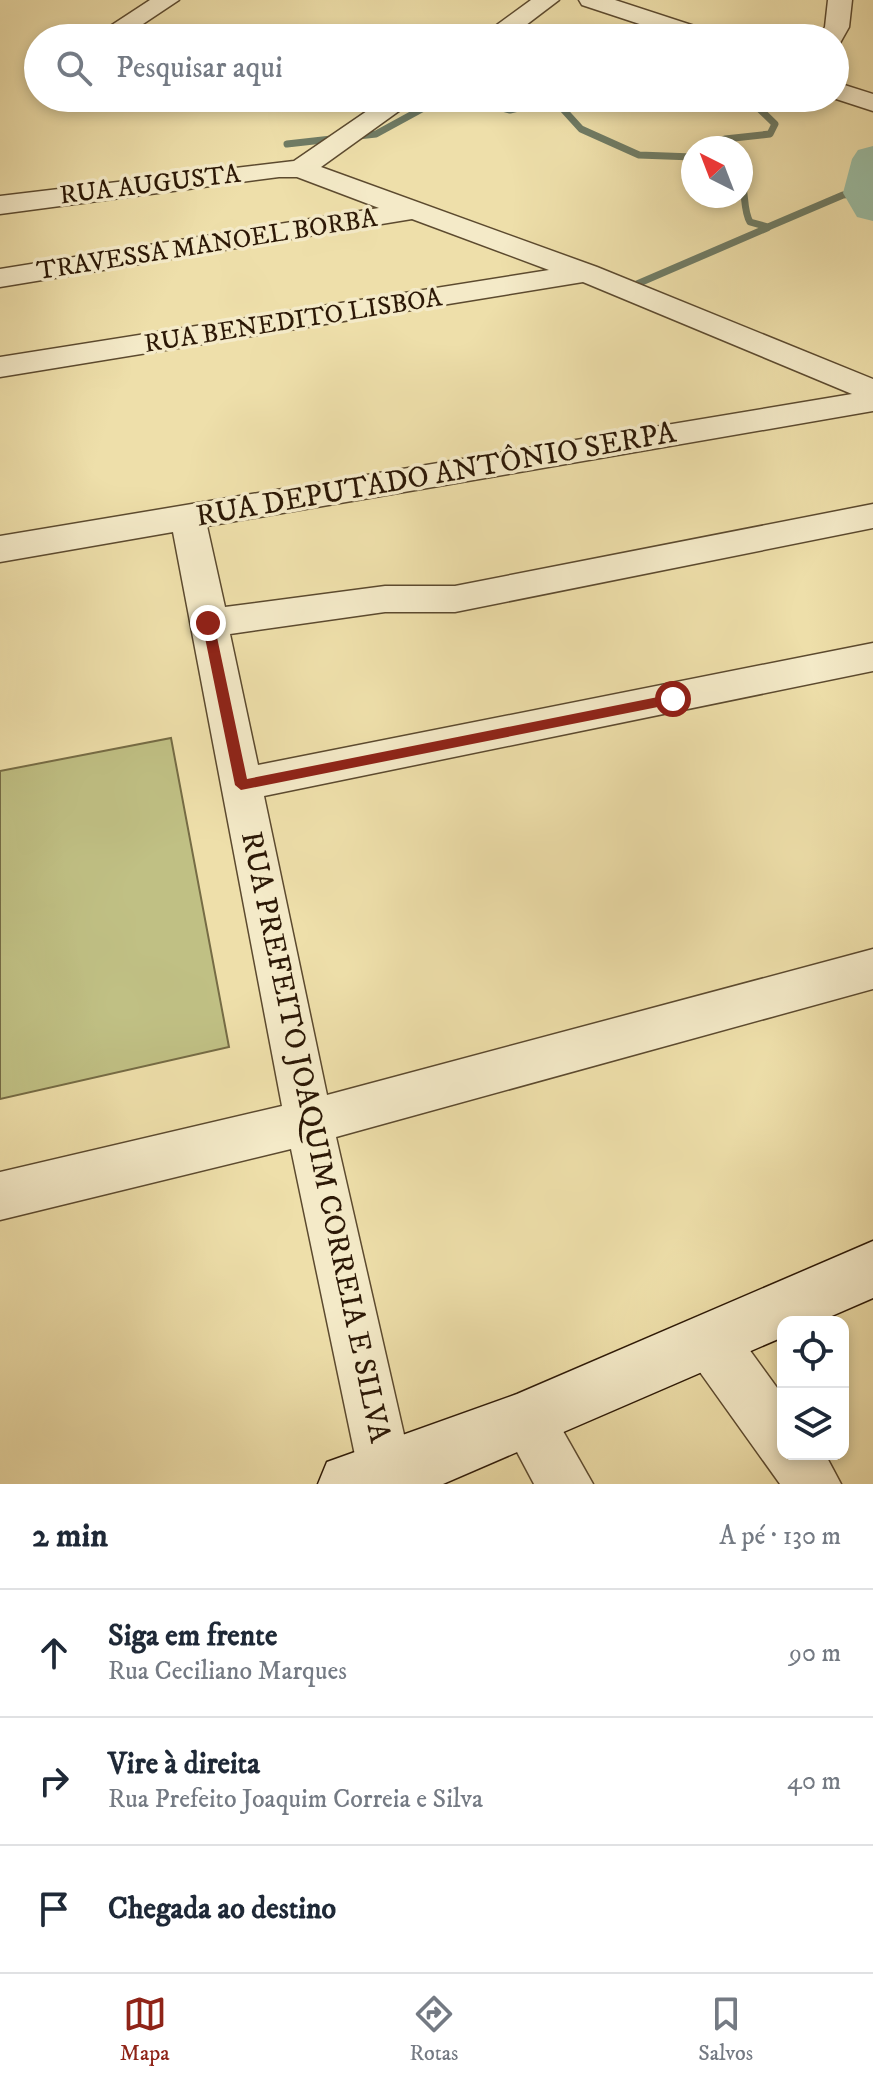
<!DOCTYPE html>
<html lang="pt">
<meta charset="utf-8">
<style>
:root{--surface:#fff;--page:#f6f6f7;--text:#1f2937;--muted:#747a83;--line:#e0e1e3;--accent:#8f2418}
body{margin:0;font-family:"IM FELL DW Pica",serif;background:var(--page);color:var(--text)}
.controls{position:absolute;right:24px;bottom:24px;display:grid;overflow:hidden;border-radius:16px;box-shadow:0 4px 12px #0003}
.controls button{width:72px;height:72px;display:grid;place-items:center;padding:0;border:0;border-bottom:2px solid var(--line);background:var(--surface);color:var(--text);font:40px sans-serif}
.compass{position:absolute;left:681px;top:136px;width:72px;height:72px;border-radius:50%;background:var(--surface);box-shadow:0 4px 12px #0003;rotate:318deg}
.stop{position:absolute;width:24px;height:24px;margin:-18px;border:6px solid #8f2418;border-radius:50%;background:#fff}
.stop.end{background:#8f2418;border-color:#fff;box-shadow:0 2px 8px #0008}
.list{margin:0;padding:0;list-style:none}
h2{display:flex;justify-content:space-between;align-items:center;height:104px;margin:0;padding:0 32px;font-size:34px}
h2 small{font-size:26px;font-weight:400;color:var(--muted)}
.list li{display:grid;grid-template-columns:52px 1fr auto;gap:24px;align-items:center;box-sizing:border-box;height:128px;padding:0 32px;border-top:2px solid var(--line)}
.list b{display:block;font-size:30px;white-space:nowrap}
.list p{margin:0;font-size:26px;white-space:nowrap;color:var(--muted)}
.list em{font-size:26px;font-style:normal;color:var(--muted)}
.icon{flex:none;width:44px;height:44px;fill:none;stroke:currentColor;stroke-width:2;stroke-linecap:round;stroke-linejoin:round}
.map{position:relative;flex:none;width:873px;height:1484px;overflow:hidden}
.search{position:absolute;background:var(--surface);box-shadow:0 4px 12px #0003;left:24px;right:24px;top:24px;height:88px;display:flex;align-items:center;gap:20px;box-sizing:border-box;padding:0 28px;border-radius:44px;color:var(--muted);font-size:30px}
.sheet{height:488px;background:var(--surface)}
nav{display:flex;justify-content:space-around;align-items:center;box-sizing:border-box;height:112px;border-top:2px solid var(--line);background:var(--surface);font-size:22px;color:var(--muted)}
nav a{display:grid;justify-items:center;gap:4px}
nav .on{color:var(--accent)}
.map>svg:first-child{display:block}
.green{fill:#c0c084;stroke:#766c45;stroke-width:2}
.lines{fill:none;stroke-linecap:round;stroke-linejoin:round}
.stream{stroke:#6f7b64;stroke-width:7}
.river{fill:#9bbda3;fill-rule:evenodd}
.street-casing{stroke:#5c4a2f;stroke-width:3}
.secondary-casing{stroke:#2c1806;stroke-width:3}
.street{fill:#f4eac8;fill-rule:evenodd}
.secondary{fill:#f4eac8;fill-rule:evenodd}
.route{fill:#8f2418}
.labels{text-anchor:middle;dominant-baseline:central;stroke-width:7;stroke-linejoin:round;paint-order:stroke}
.far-street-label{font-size:26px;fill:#2c1806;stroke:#f4eac8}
.street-label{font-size:30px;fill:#2c1806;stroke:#f4eac8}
</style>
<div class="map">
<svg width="873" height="1484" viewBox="0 0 873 1484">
<rect width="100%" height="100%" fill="#eedfaa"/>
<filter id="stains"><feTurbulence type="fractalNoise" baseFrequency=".0025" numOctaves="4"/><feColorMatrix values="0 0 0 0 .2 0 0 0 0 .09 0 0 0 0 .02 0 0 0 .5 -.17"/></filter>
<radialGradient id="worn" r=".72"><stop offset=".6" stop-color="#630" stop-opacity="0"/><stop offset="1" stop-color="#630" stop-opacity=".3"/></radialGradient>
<polygon class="green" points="171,738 229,1047 0,1099 0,771"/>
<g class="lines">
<g class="stream">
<polyline points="665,38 668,36"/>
<polyline points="465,98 510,110 543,102 561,107 581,129 639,155 693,157"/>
<polyline points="287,144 376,134 431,104 455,98"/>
<polyline points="710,148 725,139 770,134 775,124 748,98"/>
<path d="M741 179C746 193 743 210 750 222L768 227 843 195 865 193"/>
<polyline points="637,284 767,228"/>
</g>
<polygon class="river" points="873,146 873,221 857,217 843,193 852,159 858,150"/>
<g class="street-casing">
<g id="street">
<polygon points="150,0 179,0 122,38 92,38"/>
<polygon points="531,0 559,0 509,38 479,38"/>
<polygon points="579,0 615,0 716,33 720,38 682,38 582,5"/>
<polygon points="828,0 852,0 849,27 840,43 835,45 835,38 818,38 825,27"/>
<polygon points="835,82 873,94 873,111 833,98"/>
<polygon points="386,98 417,98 321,167 597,267 873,379 873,411 207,526 225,607 385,586 455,586 873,504 873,528 455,612 385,612 230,634 258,765 873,643 873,671 264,796 327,1095 873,949 873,989 336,1137 413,1474 409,1484 361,1484 291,1149 0,1220 0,1172 282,1106 173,532 0,562 0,536 852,394 583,282 0,377 0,357 549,270 412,219 0,287 0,269 379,208 297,177 279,177 0,214 0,196 294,161"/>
<polygon points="711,1316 730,1323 783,1396 783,1454 825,1454 841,1484 780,1484 692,1361 685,1342 692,1323"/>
<polygon points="527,1393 546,1401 593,1484 534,1484 500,1420 508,1401"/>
</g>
</g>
<g class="secondary-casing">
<polygon id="secondary" points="873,1241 873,1298 818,1322 783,1322 783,1337 443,1484 318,1484 327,1462 517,1394"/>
</g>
<use href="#street" class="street"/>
<use href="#secondary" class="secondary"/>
</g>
<polygon class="route" points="208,618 214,623 247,779 673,694 680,699 673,704 241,790 235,785 202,623"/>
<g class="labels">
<g class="far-street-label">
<text transform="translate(150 185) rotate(-7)">RUA AUGUSTA</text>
<text transform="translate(207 245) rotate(-9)">TRAVESSA MANOEL BORBA</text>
<text transform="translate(293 321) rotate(-9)">RUA BENEDITO LISBOA</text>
</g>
<g class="street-label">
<text transform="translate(436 475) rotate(-10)">RUA DEPUTADO ANTÔNIO SERPA</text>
<text transform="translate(315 1137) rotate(78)">RUA PREFEITO JOAQUIM CORREIA E SILVA</text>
</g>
</g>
<rect width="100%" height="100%" filter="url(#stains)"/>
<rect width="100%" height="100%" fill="url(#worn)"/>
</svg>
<div class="controls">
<button><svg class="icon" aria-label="locate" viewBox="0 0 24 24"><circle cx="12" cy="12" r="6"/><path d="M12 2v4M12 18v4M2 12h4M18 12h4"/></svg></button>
<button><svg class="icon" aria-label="layers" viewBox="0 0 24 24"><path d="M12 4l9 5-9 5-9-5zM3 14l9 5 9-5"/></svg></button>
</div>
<svg class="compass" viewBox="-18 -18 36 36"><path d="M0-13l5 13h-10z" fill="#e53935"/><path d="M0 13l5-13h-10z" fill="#747a83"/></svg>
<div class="stop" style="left:673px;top:699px"></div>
<div class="stop end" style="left:208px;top:623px"></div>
<div class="search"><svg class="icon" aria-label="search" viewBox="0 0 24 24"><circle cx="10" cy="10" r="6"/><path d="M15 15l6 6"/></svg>Pesquisar aqui</div>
</div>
<section class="sheet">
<h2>2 min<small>A pé · 130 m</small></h2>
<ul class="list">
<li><svg class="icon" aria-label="ahead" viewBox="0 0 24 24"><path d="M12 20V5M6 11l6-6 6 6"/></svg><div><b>Siga em frente</b><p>Rua Ceciliano Marques</p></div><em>90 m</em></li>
<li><svg class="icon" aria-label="right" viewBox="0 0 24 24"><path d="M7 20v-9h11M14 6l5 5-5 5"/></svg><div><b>Vire à direita</b><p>Rua Prefeito Joaquim Correia e Silva</p></div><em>40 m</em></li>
<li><svg class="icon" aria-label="arrive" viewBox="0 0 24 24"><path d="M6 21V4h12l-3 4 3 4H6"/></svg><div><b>Chegada ao destino</b></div></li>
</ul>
</section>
<nav>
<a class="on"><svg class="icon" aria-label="map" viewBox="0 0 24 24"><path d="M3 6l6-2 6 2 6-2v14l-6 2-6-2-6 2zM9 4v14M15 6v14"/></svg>Mapa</a>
<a><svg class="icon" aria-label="directions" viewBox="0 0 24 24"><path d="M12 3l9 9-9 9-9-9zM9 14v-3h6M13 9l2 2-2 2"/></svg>Rotas</a>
<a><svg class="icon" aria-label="saved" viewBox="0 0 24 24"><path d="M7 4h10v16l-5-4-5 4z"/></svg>Salvos</a>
</nav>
